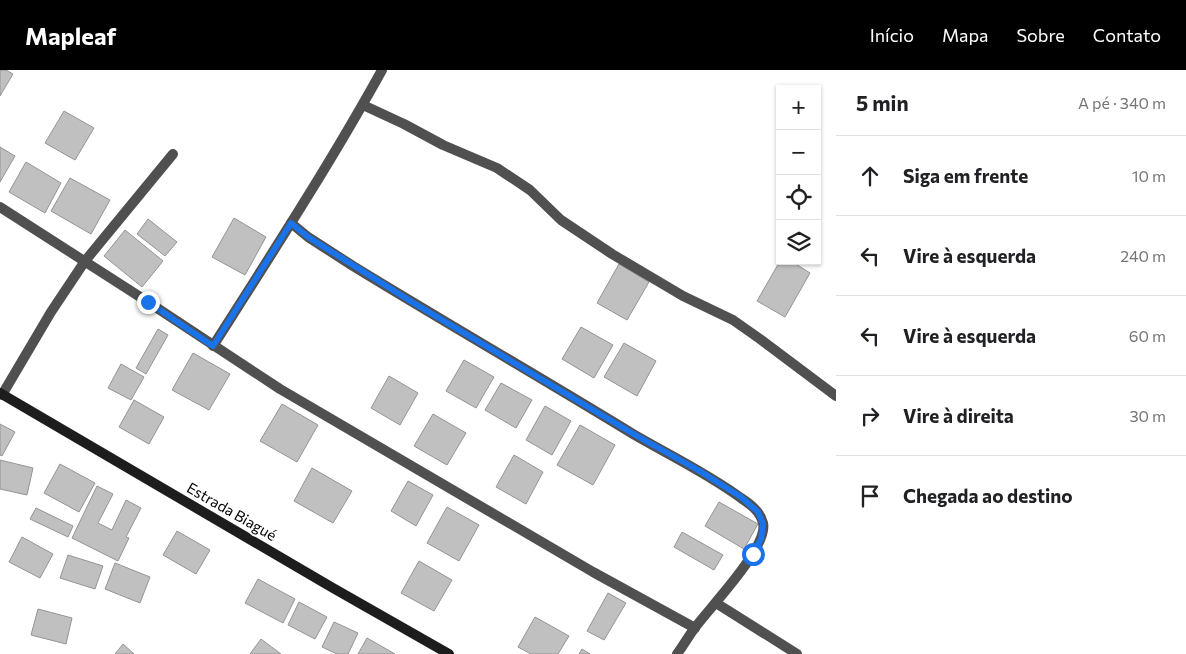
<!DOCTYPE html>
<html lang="pt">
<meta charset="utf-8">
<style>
:root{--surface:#fff;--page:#f2f2f2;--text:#202124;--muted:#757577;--line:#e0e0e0;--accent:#000}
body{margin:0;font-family:Commissioner,sans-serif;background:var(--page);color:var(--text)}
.controls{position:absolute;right:15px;top:15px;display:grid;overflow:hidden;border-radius:0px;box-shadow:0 1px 4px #0004}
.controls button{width:45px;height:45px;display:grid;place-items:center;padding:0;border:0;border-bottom:1px solid var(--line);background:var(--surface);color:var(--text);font:25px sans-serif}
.stop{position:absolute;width:15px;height:15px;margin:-11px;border:4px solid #1a73e8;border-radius:50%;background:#fff}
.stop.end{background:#1a73e8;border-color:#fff;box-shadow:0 1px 5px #0008}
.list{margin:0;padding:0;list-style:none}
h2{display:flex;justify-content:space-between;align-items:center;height:65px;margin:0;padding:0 20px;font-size:21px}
h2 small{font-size:16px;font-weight:400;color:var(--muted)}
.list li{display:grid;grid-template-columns:32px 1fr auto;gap:15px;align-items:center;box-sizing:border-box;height:80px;padding:0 20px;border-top:1px solid var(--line)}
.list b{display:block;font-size:19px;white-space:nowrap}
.list em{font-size:16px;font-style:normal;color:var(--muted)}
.icon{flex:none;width:28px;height:28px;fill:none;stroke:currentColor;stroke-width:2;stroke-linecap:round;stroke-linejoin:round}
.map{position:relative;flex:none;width:836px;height:584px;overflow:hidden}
header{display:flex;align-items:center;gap:30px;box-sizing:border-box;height:70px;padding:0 25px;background:var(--accent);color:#fff}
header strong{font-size:24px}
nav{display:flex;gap:28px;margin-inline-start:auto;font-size:18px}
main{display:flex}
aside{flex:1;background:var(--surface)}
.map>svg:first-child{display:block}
.building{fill:#c0c0c0;stroke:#949494}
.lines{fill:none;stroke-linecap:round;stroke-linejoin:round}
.street{stroke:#505050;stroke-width:10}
.secondary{stroke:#1d1d1d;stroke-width:10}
.route{stroke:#1a73e8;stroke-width:6}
.labels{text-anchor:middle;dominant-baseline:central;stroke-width:4;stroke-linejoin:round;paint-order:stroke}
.street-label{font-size:15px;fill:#000;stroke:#fff}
</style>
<header>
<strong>Mapleaf</strong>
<nav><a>Início</a><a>Mapa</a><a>Sobre</a><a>Contato</a></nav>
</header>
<main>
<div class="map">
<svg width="836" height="584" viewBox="0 0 836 584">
<rect width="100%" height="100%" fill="#fff"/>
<g class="building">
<polygon points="0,0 6,0 13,4 0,26"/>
<polygon points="64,41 94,58 75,90 45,73"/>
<polygon points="0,77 15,86 0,112"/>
<polygon points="26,92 61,113 45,143 9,122"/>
<polygon points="70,108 110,130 91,164 51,141"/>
<polygon points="234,148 266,167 245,205 212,187"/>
<polygon points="148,149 177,172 165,186 137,164"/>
<polygon points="125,160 163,191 142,217 104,186"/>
<polygon points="780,191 791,191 810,203 785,247 757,231"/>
<polygon points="619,194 649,212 627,250 597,233"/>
<polygon points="581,257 613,275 594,308 562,289"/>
<polygon points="158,259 168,265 146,304 136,298"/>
<polygon points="624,273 656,291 637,326 604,307"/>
<polygon points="193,283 230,304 209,340 172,320"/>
<polygon points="464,290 494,307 476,338 446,321"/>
<polygon points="121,294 144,307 131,330 108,318"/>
<polygon points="389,306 418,323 400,355 371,338"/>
<polygon points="501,313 532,330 516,358 485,340"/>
<polygon points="134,330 164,347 149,374 119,357"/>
<polygon points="282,334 318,355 297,392 260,371"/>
<polygon points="545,336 571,351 552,385 526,370"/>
<polygon points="433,344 466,363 447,395 414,376"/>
<polygon points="0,354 15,362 2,386 0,385"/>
<polygon points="580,355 615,375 593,415 557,395"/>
<polygon points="514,385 543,402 526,434 496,417"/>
<polygon points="0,390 33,398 27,425 0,419"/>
<polygon points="60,394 95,413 79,442 44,423"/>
<polygon points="312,398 352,421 333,453 294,431"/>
<polygon points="408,411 433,425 416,456 391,441"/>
<polygon points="97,416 113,424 98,453 112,460 126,430 141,438 126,467 129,468 118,491 72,468"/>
<polygon points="719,432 758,454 744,479 705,456"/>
<polygon points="447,437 479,455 459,491 427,473"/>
<polygon points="36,438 73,456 68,467 30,449"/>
<polygon points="177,461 210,480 196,504 163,485"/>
<polygon points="682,462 723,485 714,500 674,477"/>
<polygon points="22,467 53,484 40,508 9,492"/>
<polygon points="68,485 103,496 95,519 60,508"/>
<polygon points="419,491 452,510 434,541 401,523"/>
<polygon points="115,493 150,507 140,533 105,519"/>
<polygon points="258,509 295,529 283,553 245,533"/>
<polygon points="608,523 626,533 604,570 587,561"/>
<polygon points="299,532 327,547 315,569 288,555"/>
<polygon points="38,539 72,548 66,574 31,565"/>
<polygon points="535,547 569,566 558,584 531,584 518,577"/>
<polygon points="334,552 358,563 348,584 337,584 322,577"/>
<polygon points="367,568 395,584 358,584"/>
<polygon points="261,569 281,584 250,584"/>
<polygon points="123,574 134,584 115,584"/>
<polygon points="582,579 590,584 579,584"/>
</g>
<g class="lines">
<g class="street">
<polyline points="363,35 404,54 443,75 497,98 530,120 561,150 612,184 683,226 733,250 760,269 836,326"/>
<polyline points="0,137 148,232 280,319 593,502 695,558"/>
<path d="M291 153 308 167 353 196C446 253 540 307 633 364 669 385 707 403 741 428 750 434 760 441 763 453 769 477 709 538 694 559 688 567 683 576 677 584"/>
<path d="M213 276C271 185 330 94 382 0"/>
<polyline points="2,325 51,242 85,191 173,84"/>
<polyline points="716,533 797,584"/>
</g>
<polyline class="secondary" points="0,323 333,518 449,584"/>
</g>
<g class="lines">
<polyline class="route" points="148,232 213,276 291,153 308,167 412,232 637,366 698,400 741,427 758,442 763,454 761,469 753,484"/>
</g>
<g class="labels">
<g class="street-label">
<text transform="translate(232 441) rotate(30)">Estrada Biagué</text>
</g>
</g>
</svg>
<div class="controls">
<button>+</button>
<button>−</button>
<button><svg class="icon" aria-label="locate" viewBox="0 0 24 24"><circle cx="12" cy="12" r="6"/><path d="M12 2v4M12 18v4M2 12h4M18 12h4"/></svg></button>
<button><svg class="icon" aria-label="layers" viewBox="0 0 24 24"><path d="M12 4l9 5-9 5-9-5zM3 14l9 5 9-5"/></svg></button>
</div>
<div class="stop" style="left:753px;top:484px"></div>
<div class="stop end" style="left:148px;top:232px"></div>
</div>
<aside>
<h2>5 min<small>A pé · 340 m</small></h2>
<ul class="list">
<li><svg class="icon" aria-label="ahead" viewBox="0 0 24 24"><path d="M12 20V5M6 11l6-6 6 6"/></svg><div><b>Siga em frente</b></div><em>10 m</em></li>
<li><svg class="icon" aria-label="left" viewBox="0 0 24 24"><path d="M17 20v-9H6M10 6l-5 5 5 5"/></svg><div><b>Vire à esquerda</b></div><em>240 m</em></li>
<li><svg class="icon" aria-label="left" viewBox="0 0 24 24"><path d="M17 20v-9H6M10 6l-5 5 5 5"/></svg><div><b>Vire à esquerda</b></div><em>60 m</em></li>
<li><svg class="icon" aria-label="right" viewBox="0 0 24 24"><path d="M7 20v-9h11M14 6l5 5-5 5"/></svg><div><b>Vire à direita</b></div><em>30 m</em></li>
<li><svg class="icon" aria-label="arrive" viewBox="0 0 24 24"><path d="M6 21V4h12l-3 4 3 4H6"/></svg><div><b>Chegada ao destino</b></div></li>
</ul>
</aside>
</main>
